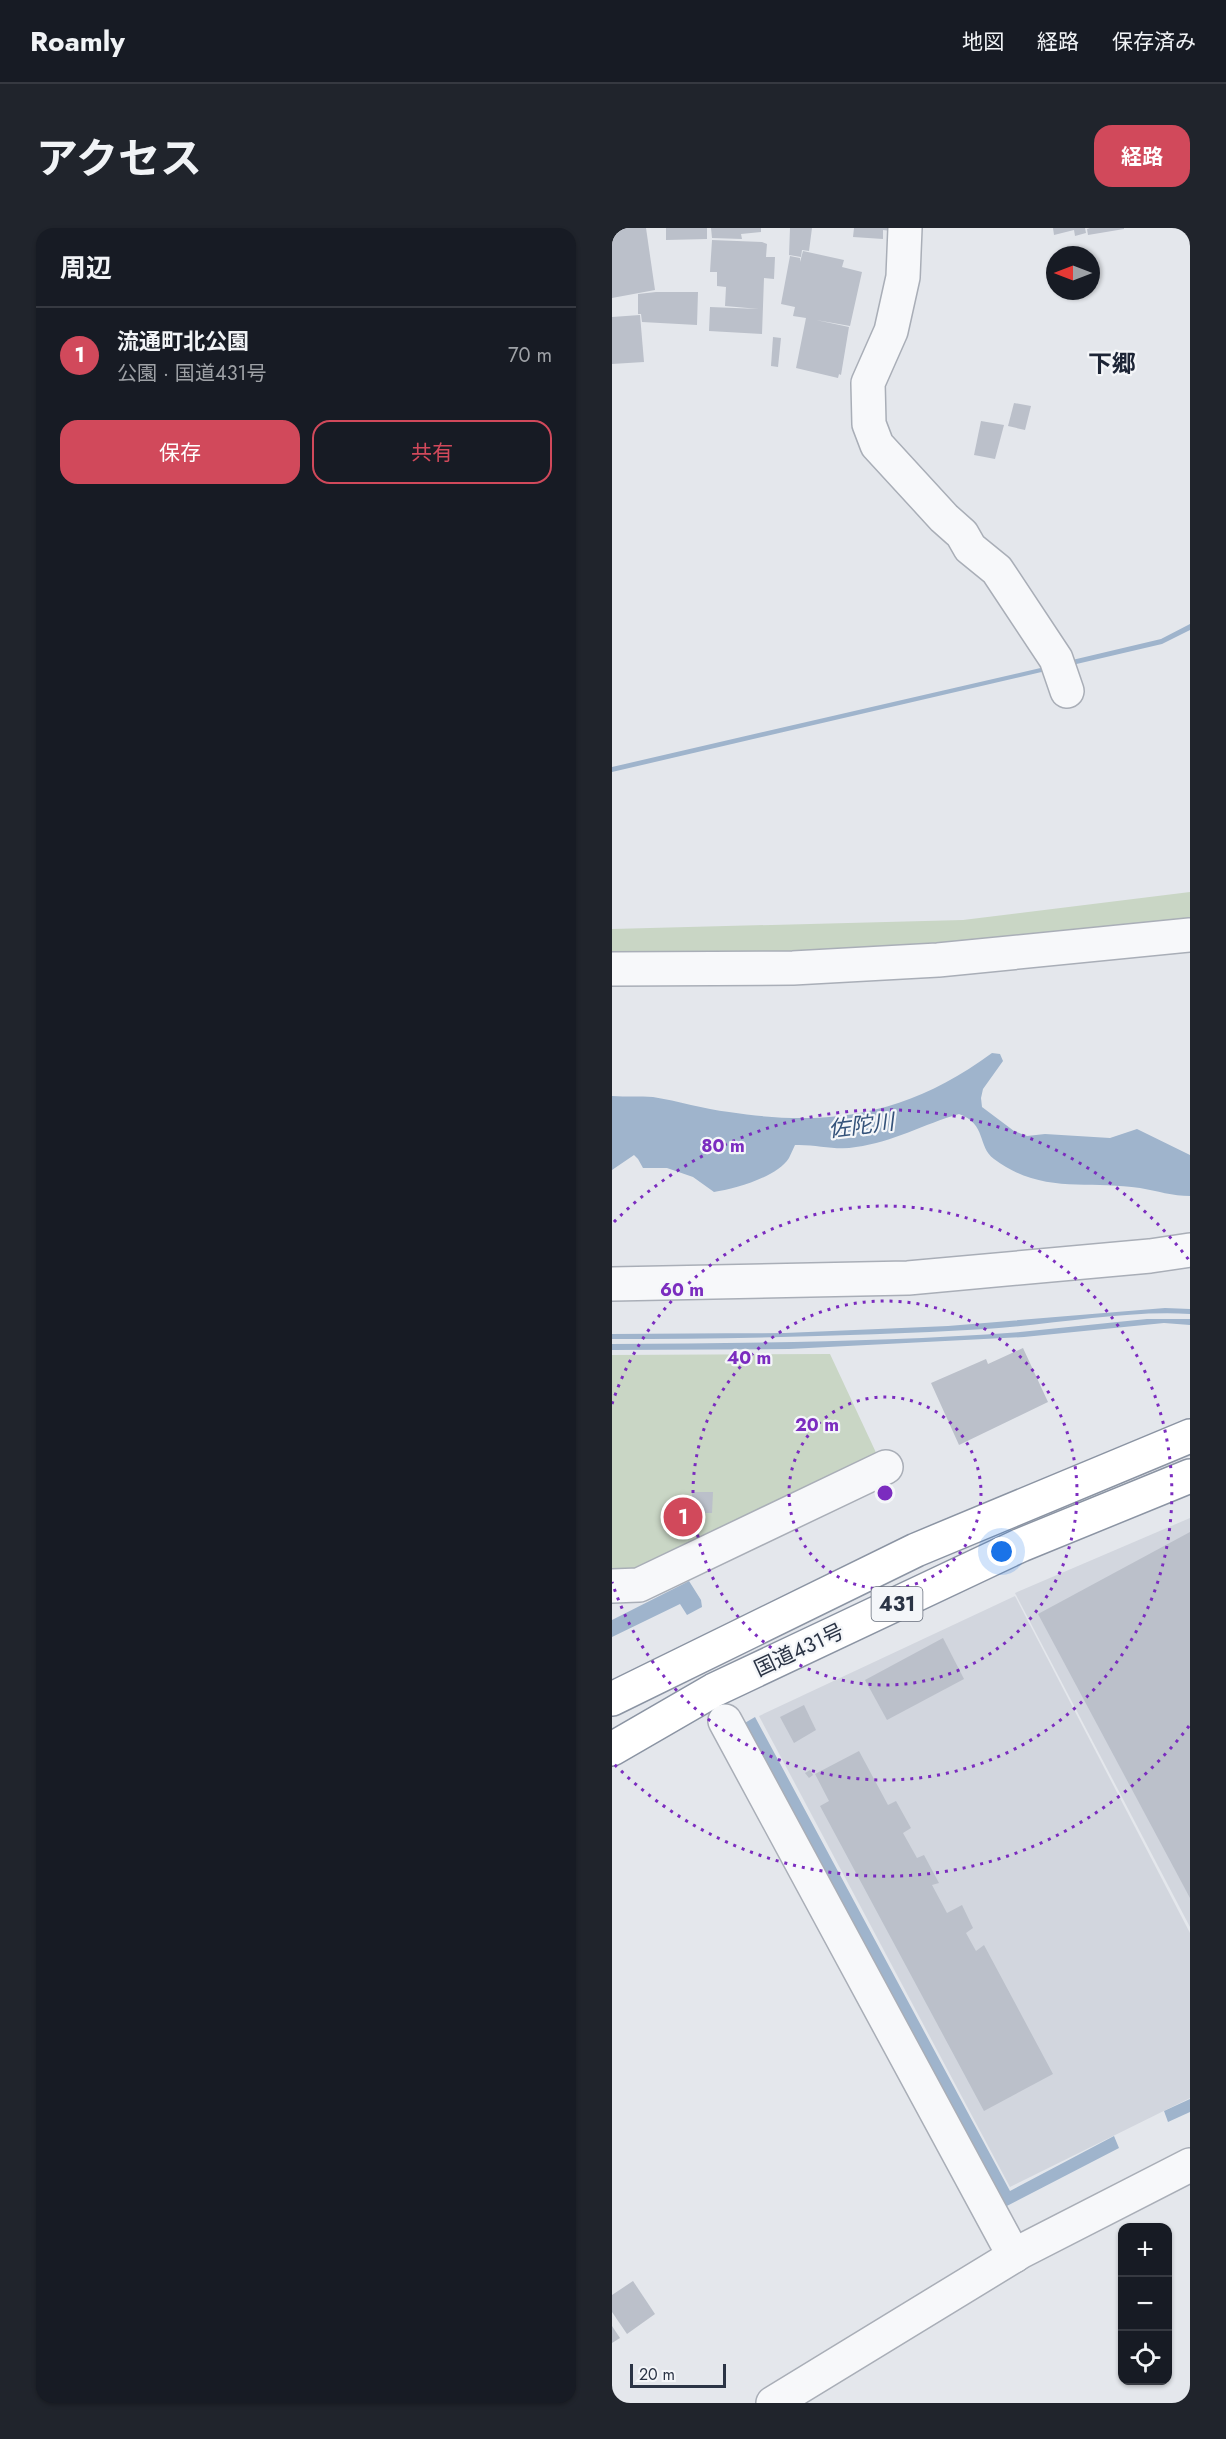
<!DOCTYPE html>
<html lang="ja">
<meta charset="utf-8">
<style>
:root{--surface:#171b24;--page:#20242c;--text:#f1f3f6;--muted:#9ea1a6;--line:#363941;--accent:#d1495b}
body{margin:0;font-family:Jost,"Noto Sans JP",sans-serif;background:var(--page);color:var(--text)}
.controls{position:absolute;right:18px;bottom:18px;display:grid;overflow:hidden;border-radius:12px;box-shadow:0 2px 4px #0004}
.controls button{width:54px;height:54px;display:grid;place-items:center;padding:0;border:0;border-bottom:2px solid var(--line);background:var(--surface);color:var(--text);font:30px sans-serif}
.compass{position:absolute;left:434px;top:18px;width:54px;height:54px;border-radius:50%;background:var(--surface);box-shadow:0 2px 4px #0004;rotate:270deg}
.scale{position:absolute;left:18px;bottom:15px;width:96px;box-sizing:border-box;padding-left:6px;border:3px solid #2b3445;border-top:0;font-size:16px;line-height:21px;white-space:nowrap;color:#2b3445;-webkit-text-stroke:4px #f4f6f9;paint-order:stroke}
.you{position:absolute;left:390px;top:1324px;width:21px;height:21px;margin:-15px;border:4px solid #fff;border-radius:50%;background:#1a73e8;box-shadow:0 0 0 9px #1a73e833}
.badge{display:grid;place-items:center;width:39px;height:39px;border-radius:50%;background:var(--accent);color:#fff;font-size:20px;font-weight:700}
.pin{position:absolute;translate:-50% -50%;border:3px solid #fff;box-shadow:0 2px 6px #0006}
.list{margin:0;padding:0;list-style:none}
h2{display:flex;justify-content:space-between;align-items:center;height:78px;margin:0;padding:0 24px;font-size:26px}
h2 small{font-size:20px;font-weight:400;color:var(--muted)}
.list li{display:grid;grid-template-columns:39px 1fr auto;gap:18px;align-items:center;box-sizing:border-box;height:96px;padding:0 24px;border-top:2px solid var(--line)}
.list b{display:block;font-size:22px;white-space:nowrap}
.list p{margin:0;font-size:20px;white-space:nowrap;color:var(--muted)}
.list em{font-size:20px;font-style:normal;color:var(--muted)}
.actions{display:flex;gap:12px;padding:18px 24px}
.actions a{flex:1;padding:14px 0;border:2px solid var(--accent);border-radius:18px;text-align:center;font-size:21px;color:var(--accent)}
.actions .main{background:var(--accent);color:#fff}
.icon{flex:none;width:33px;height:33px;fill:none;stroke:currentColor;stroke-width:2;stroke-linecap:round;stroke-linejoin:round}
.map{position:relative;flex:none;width:578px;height:2175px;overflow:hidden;border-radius:18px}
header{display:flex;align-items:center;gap:36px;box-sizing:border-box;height:84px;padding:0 30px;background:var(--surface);border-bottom:2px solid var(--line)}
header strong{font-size:28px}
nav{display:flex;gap:33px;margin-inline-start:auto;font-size:21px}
.intro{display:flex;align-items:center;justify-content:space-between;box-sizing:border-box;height:144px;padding:0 36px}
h1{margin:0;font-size:42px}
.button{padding:15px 27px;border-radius:18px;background:var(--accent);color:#fff;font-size:21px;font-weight:700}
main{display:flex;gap:36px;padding:0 36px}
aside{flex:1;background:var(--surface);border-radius:18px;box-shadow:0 2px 4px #0004}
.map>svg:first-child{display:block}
.built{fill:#d2d6de}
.green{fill:#c9d6c5}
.water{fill:#9fb4cc}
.building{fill:#bbc0ca}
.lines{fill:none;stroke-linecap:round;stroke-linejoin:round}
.minor-casing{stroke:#a9aeb7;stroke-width:36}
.highway-casing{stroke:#8b94a3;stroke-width:36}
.minor{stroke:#f7f8fa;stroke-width:33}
.highway{stroke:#fff;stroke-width:33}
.ring{fill:none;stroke:#7b2cbf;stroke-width:3;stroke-dasharray:3 6}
.labels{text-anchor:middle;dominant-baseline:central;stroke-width:4.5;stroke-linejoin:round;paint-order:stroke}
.shield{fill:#f4f6f9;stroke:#676e7b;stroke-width:1.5}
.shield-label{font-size:20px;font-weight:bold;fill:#2b3445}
.street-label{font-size:21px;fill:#2b3445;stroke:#f4f6f9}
.water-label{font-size:22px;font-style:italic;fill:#34527a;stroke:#f4f6f9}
.quarter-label{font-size:24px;font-weight:bold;fill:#1d2536;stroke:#f4f6f9}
.centre{fill:#7b2cbf;stroke:#f4f6f9;stroke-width:3}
.ring-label{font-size:18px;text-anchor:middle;font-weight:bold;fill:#7b2cbf;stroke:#f4f6f9;stroke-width:4.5;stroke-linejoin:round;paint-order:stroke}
</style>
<header>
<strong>Roamly</strong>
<nav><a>地図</a><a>経路</a><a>保存済み</a></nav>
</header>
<div class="intro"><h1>アクセス</h1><a class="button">経路</a></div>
<main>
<aside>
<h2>周辺<small></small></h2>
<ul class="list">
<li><span class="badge">1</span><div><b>流通町北公園</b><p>公園 · 国道431号</p></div><em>70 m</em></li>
</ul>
<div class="actions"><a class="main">保存</a><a>共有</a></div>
</aside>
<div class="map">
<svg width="578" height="2175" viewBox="0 0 578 2175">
<rect width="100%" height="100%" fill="#e4e7ec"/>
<g class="built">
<polygon points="578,1290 578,1699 403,1365"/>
<polygon points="403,1368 578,1705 578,1870 398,1959 147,1488"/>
</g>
<g class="green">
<polygon points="578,664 578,701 552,704 0,734 0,701 351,692"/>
<polygon points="218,1126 267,1231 17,1346 0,1347 0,1127"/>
</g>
<g class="water">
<polygon points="578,396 578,402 550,416 456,438 456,433 549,411"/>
<polygon points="437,438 438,442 0,544 0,539"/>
<path d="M380 825 388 826 391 833 371 861 369 870 370 879 402 903 415 908 433 906 498 910 525 901 578 927V968C561 968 545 963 528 960 476 952 430 967 382 931 365 918 375 896 347 886 312 896 281 914 244 919 224 923 204 916 183 917 181 921 179 926 177 930 165 949 123 961 102 964L81 949 55 940H31L26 931 22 927 0 942V868C14 869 28 868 41 869 66 873 92 881 117 884 219 900 297 886 380 825Z"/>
<path d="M553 1080 578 1081V1086C513 1082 440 1097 374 1101 249 1108 125 1111 0 1111V1106L173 1105 336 1098Z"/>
<path d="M535 1091H578V1097L552 1095 412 1109 177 1121 0 1122V1116C136 1115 272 1114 408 1104 450 1100 492 1095 535 1091Z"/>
<polygon points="77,1353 89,1372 90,1379 75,1387 68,1376 0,1409 0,1392"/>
<polygon points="143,1489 398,1963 502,1908 507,1920 391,1980 131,1496"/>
<polygon points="578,1871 578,1884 556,1894 552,1883"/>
</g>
<g class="building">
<polygon points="0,0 34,0 43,62 0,70"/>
<polygon points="54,0 95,0 95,11 54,12"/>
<polygon points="99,0 149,0 149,4 129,6 130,11 100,10"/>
<polygon points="178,0 200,0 197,23 190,22 189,29 177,27"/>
<polygon points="242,0 280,0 279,3 271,2 271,11 241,9"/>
<polygon points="441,0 473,0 474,5 463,8 462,2 442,7"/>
<polygon points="478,0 512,0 512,1 476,7 475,1"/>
<polygon points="100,12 150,14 155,16 154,29 163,29 162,51 152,50 150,106 97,103 98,79 147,81 113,78 114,59 105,58 105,44 98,44"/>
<polygon points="191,23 232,32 230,39 250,44 238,98 204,92 237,99 229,147 227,146 226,150 184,140 194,90 181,88 183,79 169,76 178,28 188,30 188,34"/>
<polygon points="44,64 86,64 85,97 30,94 29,86 26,86 26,66"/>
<polygon points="28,87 32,134 0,136 0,89"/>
<polygon points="161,109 169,110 166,139 159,138"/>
<polygon points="402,175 419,178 413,202 396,198"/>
<polygon points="369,193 392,197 383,231 362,227"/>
<polygon points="411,1120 436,1174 347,1217 319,1155 374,1131 376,1136"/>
<polygon points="80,1264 101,1264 100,1285 80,1285"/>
<polygon points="578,1304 578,1670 426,1386"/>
<polygon points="331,1410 352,1451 275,1492 253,1452"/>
<polygon points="192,1477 204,1502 182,1515 168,1489"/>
<polygon points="247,1523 276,1577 284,1573 299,1600 291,1605 305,1630 312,1627 327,1655 320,1657 335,1685 350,1677 361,1700 354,1705 364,1723 372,1717 441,1846 372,1883 208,1578 217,1573 203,1546"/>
<polygon points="198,1542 201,1547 197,1550 193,1545"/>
<polygon points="21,2053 43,2086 15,2106 0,2084 0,2067"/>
<polygon points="0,2098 8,2110 0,2115"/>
</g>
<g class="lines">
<g class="minor-casing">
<g id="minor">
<polyline points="293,0 291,49 279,103 256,155 257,196 265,217 332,290 350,306 358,320 385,342 444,431 455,463"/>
<polyline points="0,741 181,740 326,732 578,707"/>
<polyline points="0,1056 296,1050 538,1028 578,1022"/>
<polyline points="0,1358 27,1357 274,1239"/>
<polyline points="113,1493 402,2028"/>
<polyline points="161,2175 410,2023 578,1937"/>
</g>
</g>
<g class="highway-casing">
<g id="highway">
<polyline points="0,1471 304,1322 578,1208"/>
<polyline points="0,1521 102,1462 409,1317 578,1248"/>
</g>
</g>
<use href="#minor" class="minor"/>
<use href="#highway" class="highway"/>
</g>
<g class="ring">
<circle cx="273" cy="1265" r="96"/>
<circle cx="273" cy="1265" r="192"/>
<path d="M0 1176A287 287 0 1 1 0 1354"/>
<path d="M577 1498A383 383 0 0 1 2 1536M2 994A383 383 0 0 1 577 1032"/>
</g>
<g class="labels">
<rect class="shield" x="259.5" y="1359" width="51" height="34" rx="4.5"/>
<g class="shield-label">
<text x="285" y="1376">431</text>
</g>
<g class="street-label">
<text transform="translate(187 1422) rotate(-25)">国道431号</text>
</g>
<g class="water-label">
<text transform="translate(249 897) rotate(-7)">佐陀川</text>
</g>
<g class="quarter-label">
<text x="500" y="135">下郷</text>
</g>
</g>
<circle cx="273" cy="1265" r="9" class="centre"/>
<g class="ring-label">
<text x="111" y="924">80 m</text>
<text x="70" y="1068">60 m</text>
<text x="137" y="1136">40 m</text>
<text x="205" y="1203">20 m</text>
</g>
</svg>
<div class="controls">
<button>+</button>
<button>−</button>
<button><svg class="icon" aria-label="locate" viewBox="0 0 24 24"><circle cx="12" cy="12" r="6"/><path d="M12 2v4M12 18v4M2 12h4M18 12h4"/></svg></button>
</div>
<svg class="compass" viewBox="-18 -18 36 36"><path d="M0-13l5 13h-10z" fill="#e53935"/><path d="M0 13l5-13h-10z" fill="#9ea1a6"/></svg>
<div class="scale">20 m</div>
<div class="you"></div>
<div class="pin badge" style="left:71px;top:1289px">1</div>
</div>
</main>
